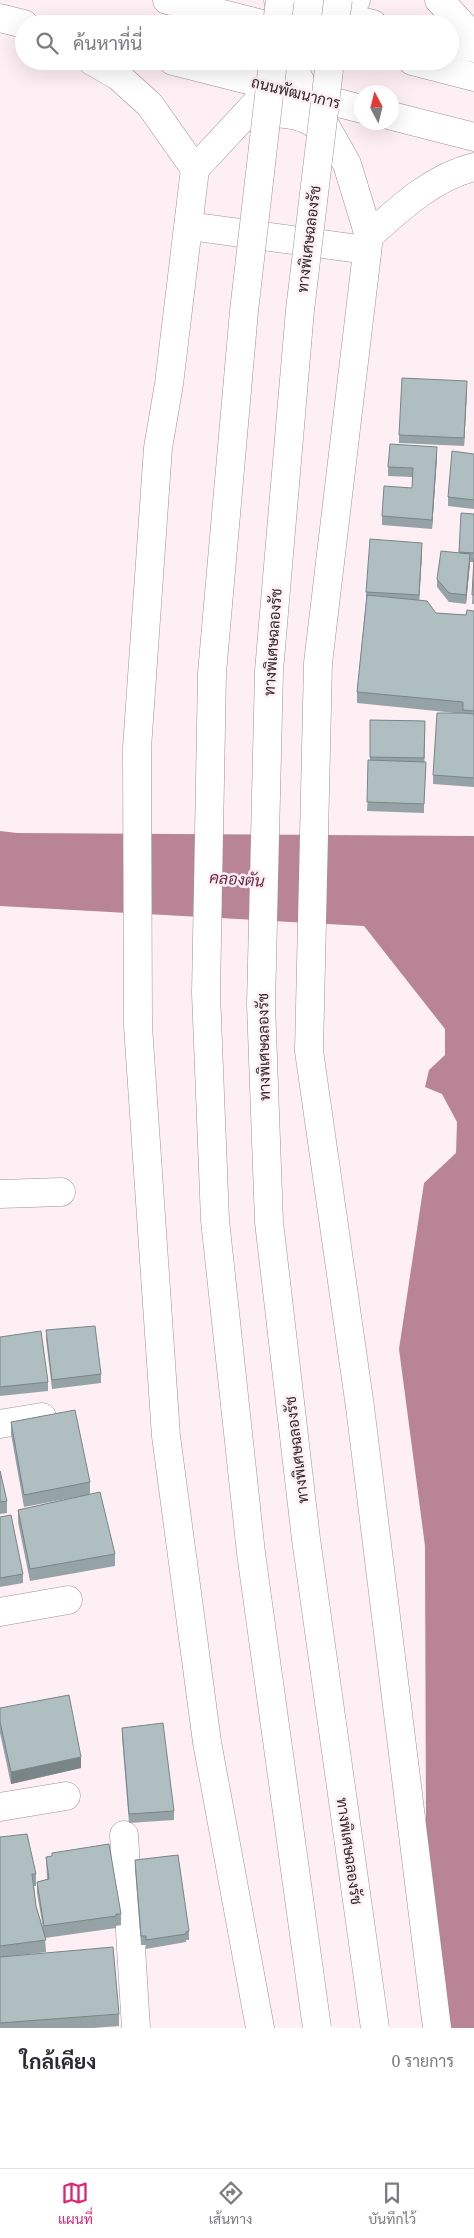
<!DOCTYPE html>
<html lang="th">
<meta charset="utf-8">
<style>
:root{--surface:#fff;--page:#f2f2f3;--text:#2b2b33;--muted:#7c7c81;--line:#e1e1e2;--accent:#db2777}
body{margin:0;font-family:"Noto Serif",Sarabun,serif;background:var(--page);color:var(--text)}
.compass{position:absolute;left:354px;top:85px;width:45px;height:45px;border-radius:50%;background:var(--surface);box-shadow:0 5px 20px #0002;rotate:353deg}
.list{margin:0;padding:0;list-style:none}
h2{display:flex;justify-content:space-between;align-items:center;height:65px;margin:0;padding:0 20px;font-size:21px}
h2 small{font-size:16px;font-weight:400;color:var(--muted)}
.icon{flex:none;width:28px;height:28px;fill:none;stroke:currentColor;stroke-width:2;stroke-linecap:round;stroke-linejoin:round}
.map{position:relative;flex:none;width:474px;height:2028px;overflow:hidden}
.search{position:absolute;background:var(--surface);box-shadow:0 5px 20px #0002;left:15px;right:15px;top:15px;height:55px;display:flex;align-items:center;gap:12px;box-sizing:border-box;padding:0 18px;border-radius:28px;color:var(--muted);font-size:19px}
.sheet{height:140px;background:var(--surface)}
nav{display:flex;justify-content:space-around;align-items:center;box-sizing:border-box;height:70px;border-top:1px solid var(--line);background:var(--surface);font-size:14px;color:var(--muted)}
nav a{display:grid;justify-items:center;gap:2px}
nav .on{color:var(--accent)}
.map>svg:first-child{display:block}
.water{fill:#ba8497}
.lines{fill:none;stroke-linecap:round;stroke-linejoin:round}
.minor-casing{stroke:#9f9195;stroke-width:29}
.major-casing{stroke:#9f9195;stroke-width:29}
.highway-casing{stroke:#9f9195;stroke-width:29}
.minor{stroke:#fff;stroke-width:28}
.major{stroke:#fff;stroke-width:28}
.highway{stroke:#fff;stroke-width:28}
.highway-bridge-casing{stroke:#9f9195;stroke-width:29;stroke-linecap:butt}
.highway-bridge{stroke:#fff;stroke-width:28}
.wall{fill:#96a3a6}
.shaded-wall{fill:#7a8587}
.building{fill:#aebec1;stroke:#7a8587}
.labels{text-anchor:middle;dominant-baseline:central;stroke-width:5;stroke-linejoin:round;paint-order:stroke}
.street-label{font-size:15px;fill:#2f292b;stroke:#feeff4}
.water-label{font-size:16px;font-style:italic;fill:#6b2845;stroke:#feeff4}
</style>
<div class="map">
<svg width="474" height="2028" viewBox="0 0 474 2028">
<rect width="100%" height="100%" fill="#feeff4"/>
<polygon class="water" points="0,831 17,833 474,836 474,2028 450,2028 426,1827 425,1546 399,1349 424,1183 456,1153 457,1122 442,1094 425,1087 429,1070 445,1055 445,1029 364,926 0,906"/>
<g class="lines">
<g class="minor-casing">
<g id="minor">
<polyline points="0,1194 61,1192"/>
<polyline points="0,1424 42,1417"/>
<polyline points="0,1612 68,1600"/>
<polyline points="0,1807 66,1796"/>
<polyline points="124,1835 136,2028"/>
</g>
</g>
<g class="major-casing">
<g id="major">
<polyline points="167,0 262,24"/>
<polyline points="278,0 373,24"/>
<polyline points="0,18 24,24"/>
<polyline points="450,43 474,48"/>
<polyline points="173,61 362,109"/>
<polyline points="289,61 308,95"/>
<polyline points="412,61 474,77"/>
<polyline points="392,116 474,137"/>
</g>
</g>
<g class="highway-casing">
<g id="highway">
<polyline points="439,0 474,37"/>
<polyline points="342,16 356,0"/>
<polyline points="92,61 118,76 150,105 195,169"/>
<polyline points="308,95 347,164 369,236 318,663 309,1051 360,1407 437,2028"/>
<path d="M244 118C263 113 284 111 303 118 312 121 322 129 330 135"/>
<polyline points="189,226 367,250"/>
<path d="M369 236C400 208 433 177 474 167"/>
<polyline points="260,2028 207,1742 166,1436 138,1026 137,748 158,448 169,384 195,169 272,86"/>
</g>
</g>
<use href="#minor" class="minor"/>
<use href="#major" class="major"/>
<use href="#highway" class="highway"/>
<g class="highway-bridge-casing">
<g id="highway-bridge">
<polyline points="277,24 280,0"/>
<polyline points="335,24 338,0"/>
<polyline points="273,61 244,311 212,673 206,993 215,1220 251,1553 317,2028"/>
<polyline points="330,61 300,310 269,671 261,1004 269,1222 306,1539 375,2028"/>
</g>
</g>
<use href="#highway-bridge" class="highway-bridge"/>
</g>
<g class="wall">
<polygon points="467,390 464,446 399,443 399,435"/>
<polygon points="474,454 474,509 448,506 448,497"/>
<polygon points="437,456 432,529 382,525 382,516 412,488 412,477 388,476 388,467"/>
<polygon points="461,513 474,514 474,604 472,604 474,562 470,562 466,604 449,602 437,587 437,579 459,553"/>
<polygon points="422,552 419,600 436,613 466,615 474,611 474,787 433,784 433,775 456,713 357,703 357,692 366,601 366,592"/>
<polygon points="370,720 425,721 424,813 367,811 370,761"/>
<polygon points="46,1330 101,1374 101,1383 52,1389 46,1339"/>
<polygon points="0,1337 48,1382 48,1391 0,1396"/>
<polygon points="11,1422 90,1482 90,1494 115,1554 115,1566 30,1581 18,1522 18,1510 82,1496 24,1507 11,1434"/>
<polygon points="0,1471 7,1501 7,1513 0,1514"/>
<polygon points="0,1517 23,1574 23,1583 0,1587"/>
<polygon points="0,1708 81,1768 11,1784 0,1733"/>
<polygon points="122,1728 174,1811 174,1820 129,1823 122,1737"/>
<polygon points="0,1837 36,1874 36,1886 34,1886 36,1906 43,1928 37,1893 37,1882 47,1879 46,1857 121,1914 121,1925 116,1926 116,1928 45,1938 46,1952 13,1956 119,2014 119,2026 93,2028 0,2028"/>
<polygon points="135,1860 189,1931 189,1940 186,1940 186,1942 146,1949 146,1945 141,1945 135,1869"/>
</g>
<g class="shaded-wall">
<polygon points="467,381 467,390 464,446 464,438"/>
<polygon points="437,447 437,456 432,529 432,520"/>
<polygon points="422,543 422,552 419,604 419,595"/>
<polygon points="470,554 470,563 466,604 466,595"/>
<polygon points="81,1757 81,1768 11,1784 11,1772"/>
</g>
<g class="building">
<polygon points="402,378 467,381 464,438 399,435"/>
<polygon points="390,444 437,447 432,520 382,516 384,486 412,488 413,468 388,467"/>
<polygon points="452,451 474,454 474,500 448,497"/>
<polygon points="461,513 474,514 474,553 459,552"/>
<polygon points="370,539 422,543 419,595 366,592"/>
<polygon points="441,551 470,554 466,595 449,593 437,579"/>
<polygon points="474,558 474,595 472,595"/>
<polygon points="367,595 427,601 436,613 466,615 467,610 474,611 474,711 463,710 463,702 357,692"/>
<polygon points="437,713 463,713 474,714 474,778 433,775"/>
<polygon points="370,720 425,721 424,758 370,757"/>
<polygon points="368,760 426,762 424,804 367,802"/>
<polygon points="95,1326 101,1374 52,1380 46,1330"/>
<polygon points="41,1331 48,1382 0,1387 0,1337"/>
<polygon points="75,1410 90,1482 24,1495 11,1422"/>
<polygon points="0,1471 7,1501 0,1502"/>
<polygon points="100,1492 115,1554 30,1569 18,1510"/>
<polygon points="11,1515 23,1574 0,1578 0,1517"/>
<polygon points="69,1695 81,1757 11,1772 0,1722 0,1708"/>
<polygon points="163,1723 174,1811 129,1814 122,1728"/>
<polygon points="27,1834 36,1874 32,1874 36,1906 46,1940 0,1946 0,1837"/>
<polygon points="109,1844 121,1914 116,1914 116,1916 44,1926 37,1882 49,1879 46,1857 52,1856 52,1853"/>
<polygon points="178,1855 189,1931 186,1932 186,1934 146,1940 146,1936 141,1936 135,1860"/>
<polygon points="113,1947 119,2014 0,2023 0,1957"/>
</g>
<g class="labels">
<g class="street-label">
<text transform="translate(296 92) rotate(14)">ถนนพัฒนาการ</text>
<text transform="translate(308 239) rotate(-83)">ทางพิเศษฉลองรัช</text>
<text transform="translate(272 642) rotate(-86)">ทางพิเศษฉลองรัช</text>
<text transform="translate(263 1047) rotate(-91)">ทางพิเศษฉลองรัช</text>
<text transform="translate(296 1450) rotate(-97)">ทางพิเศษฉลองรัช</text>
<text transform="translate(350 1851) rotate(82)">ทางพิเศษฉลองรัช</text>
</g>
<g class="water-label">
<text transform="translate(237 879) rotate(4)">คลองตัน</text>
</g>
</g>
</svg>
<svg class="compass" viewBox="-18 -18 36 36"><path d="M0-13l5 13h-10z" fill="#e53935"/><path d="M0 13l5-13h-10z" fill="#7c7c81"/></svg>
<div class="search"><svg class="icon" aria-label="search" viewBox="0 0 24 24"><circle cx="10" cy="10" r="6"/><path d="M15 15l6 6"/></svg>ค้นหาที่นี่</div>
</div>
<section class="sheet">
<h2>ใกล้เคียง<small>0 รายการ</small></h2>
<ul class="list">
</ul>
</section>
<nav>
<a class="on"><svg class="icon" aria-label="map" viewBox="0 0 24 24"><path d="M3 6l6-2 6 2 6-2v14l-6 2-6-2-6 2zM9 4v14M15 6v14"/></svg>แผนที่</a>
<a><svg class="icon" aria-label="directions" viewBox="0 0 24 24"><path d="M12 3l9 9-9 9-9-9zM9 14v-3h6M13 9l2 2-2 2"/></svg>เส้นทาง</a>
<a><svg class="icon" aria-label="saved" viewBox="0 0 24 24"><path d="M7 4h10v16l-5-4-5 4z"/></svg>บันทึกไว้</a>
</nav>
